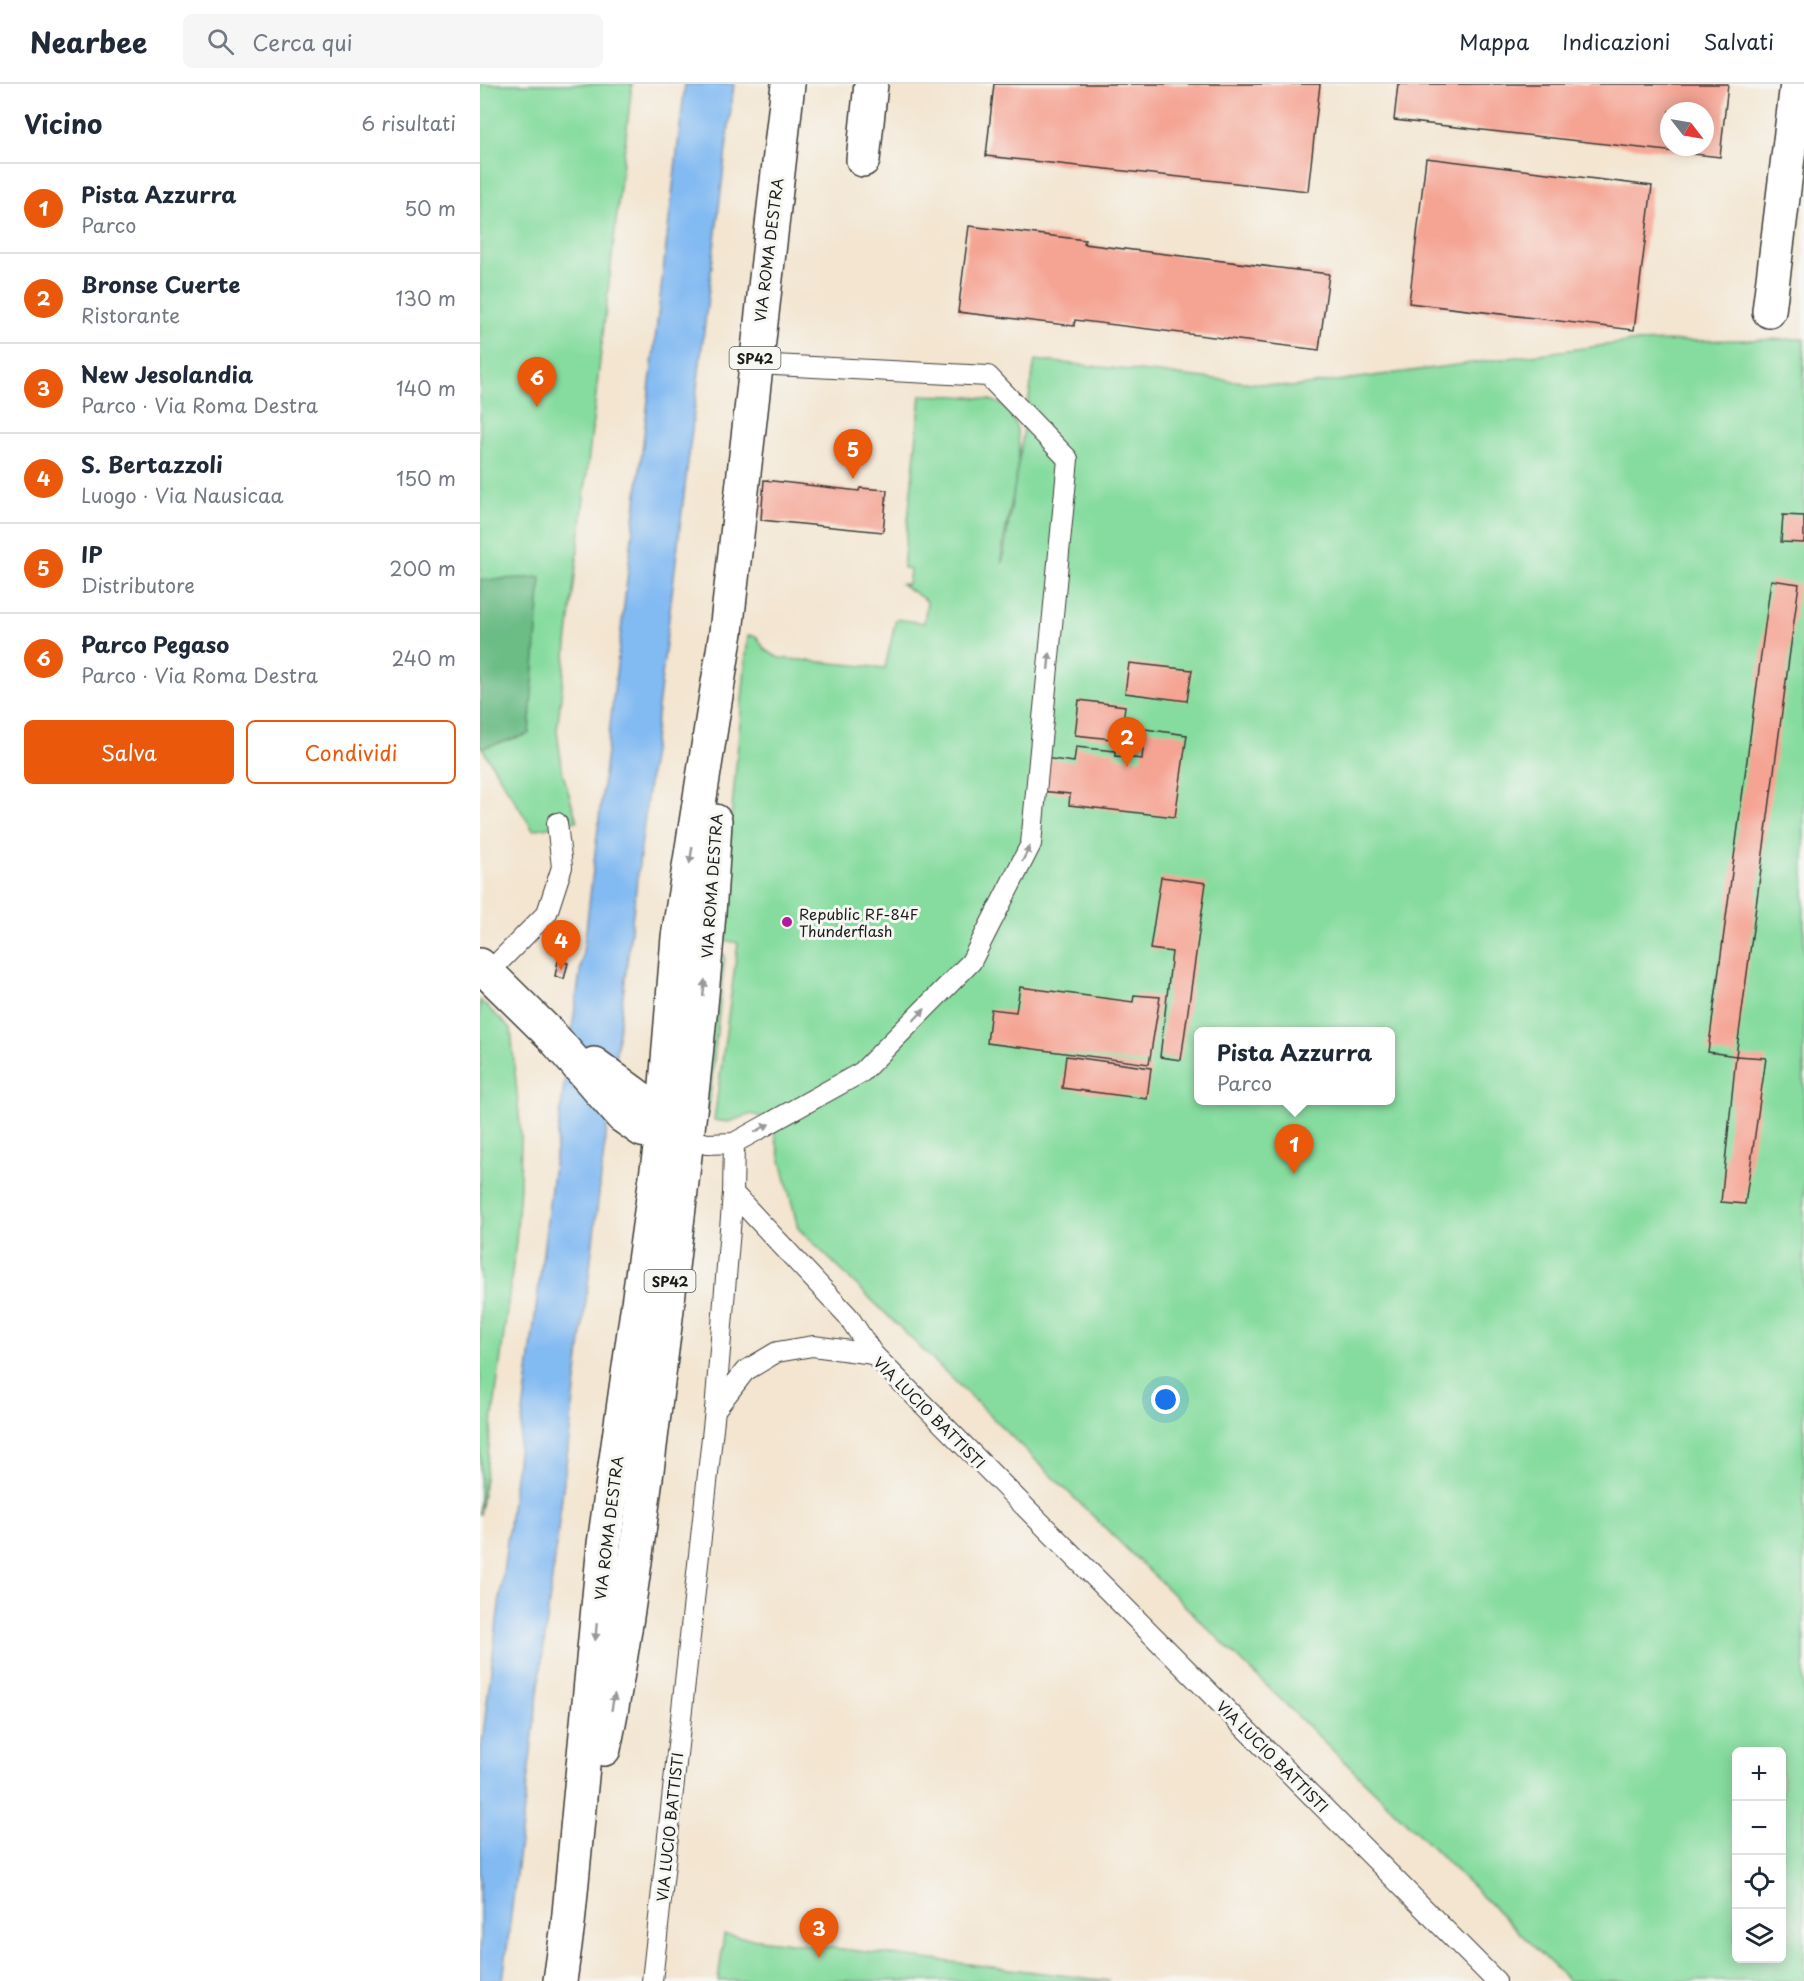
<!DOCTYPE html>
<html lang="it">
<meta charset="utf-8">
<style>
:root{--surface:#fff;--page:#f6f6f7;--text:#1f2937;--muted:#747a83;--line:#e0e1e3;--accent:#ea580c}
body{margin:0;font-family:"Playpen Sans",sans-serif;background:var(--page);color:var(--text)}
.controls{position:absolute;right:18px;bottom:18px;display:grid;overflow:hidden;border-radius:9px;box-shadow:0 3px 15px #0003}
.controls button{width:54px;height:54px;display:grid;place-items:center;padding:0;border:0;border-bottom:2px solid var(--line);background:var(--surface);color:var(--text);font:30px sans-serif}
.compass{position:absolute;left:1180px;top:18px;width:54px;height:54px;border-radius:50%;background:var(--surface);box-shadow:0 3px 15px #0003;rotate:121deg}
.you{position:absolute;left:686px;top:1316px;width:21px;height:21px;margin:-15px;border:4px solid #fff;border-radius:50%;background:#1a73e8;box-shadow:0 0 0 9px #1a73e833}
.badge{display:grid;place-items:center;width:39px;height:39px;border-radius:50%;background:var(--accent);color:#fff;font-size:20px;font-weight:700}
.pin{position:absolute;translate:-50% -50px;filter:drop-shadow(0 2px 3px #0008)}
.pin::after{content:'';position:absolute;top:32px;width:21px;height:18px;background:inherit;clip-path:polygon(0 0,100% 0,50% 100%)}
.popup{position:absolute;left:714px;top:943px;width:201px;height:78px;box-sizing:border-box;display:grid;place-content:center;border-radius:9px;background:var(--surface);filter:drop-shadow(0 2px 4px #0005);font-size:20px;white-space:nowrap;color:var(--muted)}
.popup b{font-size:22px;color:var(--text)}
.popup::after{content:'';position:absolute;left:50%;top:100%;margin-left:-12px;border:12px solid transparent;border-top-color:var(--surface)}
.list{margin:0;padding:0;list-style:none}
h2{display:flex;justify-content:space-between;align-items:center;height:78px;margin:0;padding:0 24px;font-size:26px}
h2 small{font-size:20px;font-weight:400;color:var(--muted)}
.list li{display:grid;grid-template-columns:39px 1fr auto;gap:18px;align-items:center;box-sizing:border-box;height:90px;padding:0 24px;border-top:2px solid var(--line)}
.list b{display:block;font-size:22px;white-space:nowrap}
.list p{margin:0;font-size:20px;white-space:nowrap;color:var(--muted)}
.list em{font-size:20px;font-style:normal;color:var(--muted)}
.actions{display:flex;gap:12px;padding:18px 24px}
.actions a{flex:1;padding:14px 0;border:2px solid var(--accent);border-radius:9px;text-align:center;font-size:21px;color:var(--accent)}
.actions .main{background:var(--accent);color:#fff}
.icon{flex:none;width:33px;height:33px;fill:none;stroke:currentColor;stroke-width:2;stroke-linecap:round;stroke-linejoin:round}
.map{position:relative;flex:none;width:1324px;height:1897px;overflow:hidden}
header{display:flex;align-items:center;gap:36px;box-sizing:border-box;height:84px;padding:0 30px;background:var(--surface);border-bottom:2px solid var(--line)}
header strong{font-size:28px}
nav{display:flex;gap:33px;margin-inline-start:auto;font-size:21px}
.search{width:420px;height:54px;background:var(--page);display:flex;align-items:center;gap:15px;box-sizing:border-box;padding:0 21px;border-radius:9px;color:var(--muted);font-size:22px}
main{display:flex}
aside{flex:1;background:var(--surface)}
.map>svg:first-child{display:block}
.green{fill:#86dc9f;stroke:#517c5e;stroke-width:1.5;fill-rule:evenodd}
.forest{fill:#6cbc86;stroke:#446c51;stroke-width:1.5}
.water{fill:#82baf2;stroke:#4f6b87;stroke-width:1.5}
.building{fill:#f5a392;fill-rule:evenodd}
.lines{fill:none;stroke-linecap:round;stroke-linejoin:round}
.lane-casing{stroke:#3c3a37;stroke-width:22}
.street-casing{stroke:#3c3a37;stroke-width:36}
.primary-casing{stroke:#3c3a37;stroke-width:36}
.lane{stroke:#fff;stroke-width:20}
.street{stroke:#fff;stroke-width:33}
.primary{stroke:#fff;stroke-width:33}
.oneway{fill:#999}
.poi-dot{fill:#b5179e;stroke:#f6f6f2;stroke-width:2}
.labels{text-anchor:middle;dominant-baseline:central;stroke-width:6;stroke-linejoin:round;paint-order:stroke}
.shield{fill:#f6f6f2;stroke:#5d5d5c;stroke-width:1.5}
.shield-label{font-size:14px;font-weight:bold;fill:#1c1c1c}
.street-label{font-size:15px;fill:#1c1c1c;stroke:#f6f6f2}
.poi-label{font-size:15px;fill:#1c1c1c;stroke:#f6f6f2;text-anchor:start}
</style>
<header>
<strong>Nearbee</strong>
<div class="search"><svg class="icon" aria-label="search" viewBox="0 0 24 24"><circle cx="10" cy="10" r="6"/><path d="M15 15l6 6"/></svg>Cerca qui</div>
<nav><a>Mappa</a><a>Indicazioni</a><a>Salvati</a></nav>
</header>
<main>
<aside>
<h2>Vicino<small>6 risultati</small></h2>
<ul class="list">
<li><span class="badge">1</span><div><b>Pista Azzurra</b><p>Parco</p></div><em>50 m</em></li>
<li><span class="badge">2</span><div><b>Bronse Cuerte</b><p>Ristorante</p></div><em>130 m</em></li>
<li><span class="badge">3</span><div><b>New Jesolandia</b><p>Parco · Via Roma Destra</p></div><em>140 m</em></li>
<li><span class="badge">4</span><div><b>S. Bertazzoli</b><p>Luogo · Via Nausicaa</p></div><em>150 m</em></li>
<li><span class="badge">5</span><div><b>IP</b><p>Distributore</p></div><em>200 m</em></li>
<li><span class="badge">6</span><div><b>Parco Pegaso</b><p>Parco · Via Roma Destra</p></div><em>240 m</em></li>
</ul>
<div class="actions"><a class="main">Salva</a><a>Condividi</a></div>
</aside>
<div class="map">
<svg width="1324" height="1897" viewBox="0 0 1324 1897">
<rect width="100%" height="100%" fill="#f6f6f2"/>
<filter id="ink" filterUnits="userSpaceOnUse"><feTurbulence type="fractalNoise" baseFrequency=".0167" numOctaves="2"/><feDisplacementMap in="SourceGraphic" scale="12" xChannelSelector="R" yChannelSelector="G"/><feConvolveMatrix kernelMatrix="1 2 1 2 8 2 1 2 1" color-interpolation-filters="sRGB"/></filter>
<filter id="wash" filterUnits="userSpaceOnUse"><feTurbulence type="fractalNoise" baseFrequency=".008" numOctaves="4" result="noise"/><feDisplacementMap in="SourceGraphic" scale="24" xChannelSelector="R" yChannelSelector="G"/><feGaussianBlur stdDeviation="1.35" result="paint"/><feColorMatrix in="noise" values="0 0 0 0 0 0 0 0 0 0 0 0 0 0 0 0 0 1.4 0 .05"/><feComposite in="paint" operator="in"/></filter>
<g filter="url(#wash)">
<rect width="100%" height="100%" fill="#f3e5d0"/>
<g class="green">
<polygon points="0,0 152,0 77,647 83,690 97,737 53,746 0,661"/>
<path d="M1324 255V1897H1089L318 1144 291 1036 272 1030 248 1038 234 1036 258 859 240 855 268 551 277 553 285 566 299 574 405 584 416 535 444 539 447 517 421 500H428L430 486 423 484 441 311C464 312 489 311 510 316 569 330 518 444 522 480L555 276 811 303 1149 258ZM718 948H910V1016H718ZM1256 1668H1302V1874H1256Z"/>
<polygon points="239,870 245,871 228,1032 223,1026"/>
<polygon points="0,916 31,945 41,1052 40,1102 36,1158 0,1431"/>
<polygon points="244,1851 630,1897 238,1897"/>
</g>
<polygon class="forest" points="61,493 49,650 3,664 0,661 0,496"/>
<path class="water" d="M205 0H254C177 632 98 1264 23 1897H0V1674L81 1024 106 846Z"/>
<g id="blocks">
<g class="building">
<polygon points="514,0 840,0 828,107 506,72"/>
<path d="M918 0H1248L1240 73 914 36ZM1189 27H1225V63H1189Z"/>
<polygon points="946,74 1172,102 1154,246 929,219"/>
<polygon points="489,142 605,156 604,160 849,190 839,266 595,236 594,242 478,228"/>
<polygon points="284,396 379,407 380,404 407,406 403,448 281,436"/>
<polygon points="1303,431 1324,432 1324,459 1301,458"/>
<polygon points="1291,496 1319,500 1256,972 1228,968"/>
<polygon points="649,579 712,586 707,617 645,609"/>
<polygon points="599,616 645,622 641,656 595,651"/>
<polygon points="665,645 707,651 695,733 589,721 590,710 560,707 564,674 594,678 596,663 635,667 635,672 662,675"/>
<polygon points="681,793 726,799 701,976 680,973 692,868 670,865"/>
<polygon points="78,877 88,879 84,895 75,892"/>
<polygon points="540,903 653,918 654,911 680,913 669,980 507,959 511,925 536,928"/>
<polygon points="586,972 671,984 667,1015 582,1004"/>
<polygon points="1256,972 1286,974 1265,1120 1241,1118"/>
</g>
</g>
</g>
<g filter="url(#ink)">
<use href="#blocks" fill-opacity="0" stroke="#3c3a37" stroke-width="1.5"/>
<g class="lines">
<g class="lane-casing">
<g id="lane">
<polyline points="8,889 67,829 82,783 77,739"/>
<polyline points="208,1055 227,1060 254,1059 382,988 491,878 551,760 588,375 508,292 274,280"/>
<polyline points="253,1109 368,1232 393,1270"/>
<polyline points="235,1326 253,1109 254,1059"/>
<polyline points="172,1897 235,1326 265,1287 297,1268 333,1262 393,1270 1016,1897"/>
</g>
</g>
<g class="street-casing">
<g id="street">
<polyline points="383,76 391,0"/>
<polyline points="1289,227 1317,0"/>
<polyline points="0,881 71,951 142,1032 162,1046 182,1050"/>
<polyline points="114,980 163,1016 182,1050"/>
</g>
</g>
<g class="primary-casing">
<g id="primary">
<path d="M124 1665C152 1525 167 1383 185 1242 205 1073 226 906 235 737"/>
<polyline points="80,1897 88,1840 124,1460 182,1050 198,853 246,548 308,0"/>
</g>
</g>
<use href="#lane" class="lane"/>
<use href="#street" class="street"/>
<use href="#primary" class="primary"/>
</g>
<defs><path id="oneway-solid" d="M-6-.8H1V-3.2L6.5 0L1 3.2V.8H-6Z" transform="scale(1.5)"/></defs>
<g class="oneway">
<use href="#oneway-solid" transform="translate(569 577) rotate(-84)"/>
<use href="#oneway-solid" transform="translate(546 770) rotate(-63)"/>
<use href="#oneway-solid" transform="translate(211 771) rotate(99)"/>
<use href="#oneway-solid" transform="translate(224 904) rotate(-84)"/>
<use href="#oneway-solid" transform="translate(439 931) rotate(-46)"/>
<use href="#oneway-solid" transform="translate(282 1044) rotate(-29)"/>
<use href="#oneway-solid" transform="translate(116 1548) rotate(95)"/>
<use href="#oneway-solid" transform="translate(133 1618) rotate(-80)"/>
</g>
</g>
<circle class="poi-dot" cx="307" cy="838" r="6"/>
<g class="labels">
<g class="shield">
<rect x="249.5" y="263" width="51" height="22" rx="4.5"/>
<rect x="164.5" y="1186" width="51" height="22" rx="4.5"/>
</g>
<g class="shield-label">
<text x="275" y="274">SP42</text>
<text x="190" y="1197">SP42</text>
</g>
<g class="street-label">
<text transform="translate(288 166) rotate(-83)">VIA ROMA DESTRA</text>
<text transform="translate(231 802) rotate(-86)">VIA ROMA DESTRA</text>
<text transform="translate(450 1328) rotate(45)">VIA LUCIO BATTISTI</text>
<text transform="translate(128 1444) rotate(-83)">VIA ROMA DESTRA</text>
<text transform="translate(793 1672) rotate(45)">VIA LUCIO BATTISTI</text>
<text transform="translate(189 1743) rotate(-84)">VIA LUCIO BATTISTI</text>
</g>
<g class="poi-label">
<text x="319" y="829">Republic RF-84F<tspan x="319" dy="17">Thunderflash</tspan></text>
</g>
</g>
</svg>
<div class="controls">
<button>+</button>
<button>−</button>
<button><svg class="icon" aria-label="locate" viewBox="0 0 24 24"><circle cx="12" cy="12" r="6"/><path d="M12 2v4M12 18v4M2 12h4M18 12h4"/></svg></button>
<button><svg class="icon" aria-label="layers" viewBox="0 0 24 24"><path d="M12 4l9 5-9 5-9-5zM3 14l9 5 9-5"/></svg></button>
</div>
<svg class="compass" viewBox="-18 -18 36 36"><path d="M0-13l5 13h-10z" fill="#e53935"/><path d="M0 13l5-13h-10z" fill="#747a83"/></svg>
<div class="you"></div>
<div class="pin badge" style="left:814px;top:1090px">1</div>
<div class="popup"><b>Pista Azzurra</b>Parco</div>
<div class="pin badge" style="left:647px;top:683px">2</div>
<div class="pin badge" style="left:339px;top:1874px">3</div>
<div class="pin badge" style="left:81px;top:886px">4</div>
<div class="pin badge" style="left:373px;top:395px">5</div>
<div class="pin badge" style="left:57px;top:323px">6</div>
</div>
</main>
